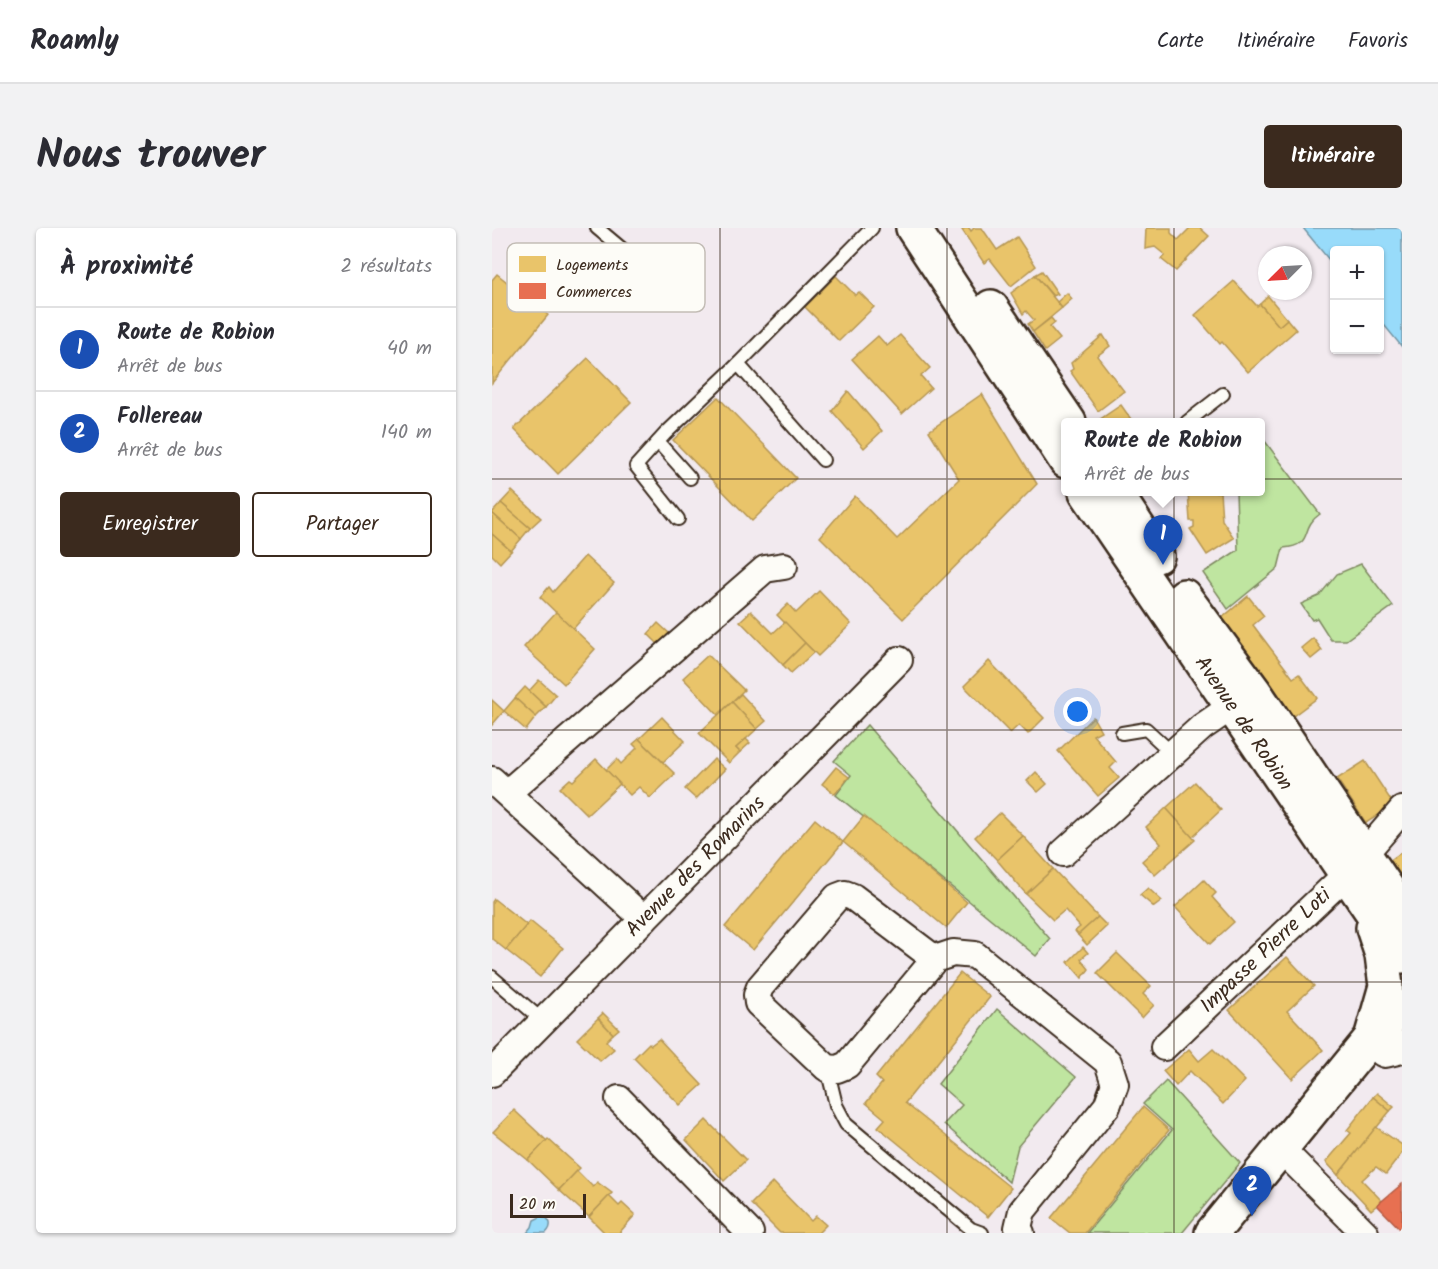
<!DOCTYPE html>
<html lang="fr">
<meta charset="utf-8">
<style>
:root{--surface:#fff;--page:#f2f2f3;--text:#2b2b33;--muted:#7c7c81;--line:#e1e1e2;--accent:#3b2a1e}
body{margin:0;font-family:Kalam,sans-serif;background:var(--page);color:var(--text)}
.controls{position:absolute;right:18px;top:18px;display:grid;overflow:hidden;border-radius:6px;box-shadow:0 2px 4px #0004}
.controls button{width:54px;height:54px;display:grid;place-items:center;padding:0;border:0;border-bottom:2px solid var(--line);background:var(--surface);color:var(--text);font:30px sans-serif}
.compass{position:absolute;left:766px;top:18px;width:54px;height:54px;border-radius:50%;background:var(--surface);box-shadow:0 2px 4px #0004;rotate:246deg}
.scale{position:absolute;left:18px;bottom:15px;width:76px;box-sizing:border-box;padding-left:6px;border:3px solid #3b2a1e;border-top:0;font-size:16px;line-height:21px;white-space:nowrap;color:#3b2a1e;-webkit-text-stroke:4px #fdfcf7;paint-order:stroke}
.you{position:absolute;left:586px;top:484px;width:21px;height:21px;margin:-15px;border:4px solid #fff;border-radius:50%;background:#1a73e8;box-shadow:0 0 0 9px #1a73e833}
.badge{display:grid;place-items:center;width:39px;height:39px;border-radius:50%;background:var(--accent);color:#fff;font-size:20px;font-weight:700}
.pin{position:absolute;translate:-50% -50px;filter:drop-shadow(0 2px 3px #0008)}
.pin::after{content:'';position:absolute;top:32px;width:21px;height:18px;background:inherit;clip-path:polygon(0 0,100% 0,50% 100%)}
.popup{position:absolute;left:569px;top:190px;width:204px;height:78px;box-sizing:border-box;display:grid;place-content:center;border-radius:6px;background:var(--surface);filter:drop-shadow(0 2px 4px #0005);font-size:20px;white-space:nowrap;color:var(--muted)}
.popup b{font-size:22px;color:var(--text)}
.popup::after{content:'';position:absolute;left:50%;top:100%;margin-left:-12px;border:12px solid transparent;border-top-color:var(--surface)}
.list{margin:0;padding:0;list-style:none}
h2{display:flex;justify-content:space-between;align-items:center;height:78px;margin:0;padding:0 24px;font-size:26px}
h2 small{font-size:20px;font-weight:400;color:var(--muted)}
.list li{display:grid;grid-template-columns:39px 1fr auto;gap:18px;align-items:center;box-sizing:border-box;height:84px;padding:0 24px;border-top:2px solid var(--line)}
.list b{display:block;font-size:22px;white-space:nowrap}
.list p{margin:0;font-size:20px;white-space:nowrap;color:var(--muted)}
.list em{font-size:20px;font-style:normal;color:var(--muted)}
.actions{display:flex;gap:12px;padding:18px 24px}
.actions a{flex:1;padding:14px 0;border:2px solid var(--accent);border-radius:6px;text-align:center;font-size:21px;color:var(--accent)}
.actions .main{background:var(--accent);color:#fff}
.map{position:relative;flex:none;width:910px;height:1005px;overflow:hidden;border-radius:6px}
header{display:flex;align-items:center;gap:36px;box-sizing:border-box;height:84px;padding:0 30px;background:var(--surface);border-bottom:2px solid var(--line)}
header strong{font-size:28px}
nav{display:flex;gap:33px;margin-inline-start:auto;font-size:21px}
.intro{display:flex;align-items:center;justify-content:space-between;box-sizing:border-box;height:144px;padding:0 36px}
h1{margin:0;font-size:42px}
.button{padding:15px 27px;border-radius:6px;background:var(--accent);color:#fff;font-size:21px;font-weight:700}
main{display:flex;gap:36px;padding:0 36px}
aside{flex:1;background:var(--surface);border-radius:6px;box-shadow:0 2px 4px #0004}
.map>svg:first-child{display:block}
.green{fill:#bfe5a0;stroke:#7d885f;stroke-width:1.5}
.water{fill:#98dbfa;stroke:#7394a2;stroke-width:1.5}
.homes{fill:#e9c46a;stroke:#b59653;stroke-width:1.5}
.shops{fill:#e76f51;stroke:#b35a42;stroke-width:1.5}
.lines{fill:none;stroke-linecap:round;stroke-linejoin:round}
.service-casing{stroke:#3b2a1e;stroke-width:16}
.minor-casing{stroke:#3b2a1e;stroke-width:30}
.tertiary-casing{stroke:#3b2a1e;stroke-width:36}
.secondary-casing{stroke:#3b2a1e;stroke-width:38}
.service{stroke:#fdfcf7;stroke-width:12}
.minor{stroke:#fdfcf7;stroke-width:26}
.tertiary{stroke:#fdfcf7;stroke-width:32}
.secondary{stroke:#fdfcf7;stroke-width:33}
.grid{fill:none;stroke:#3b2a1e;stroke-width:1.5;stroke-opacity:0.55}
.labels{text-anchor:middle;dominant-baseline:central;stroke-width:6;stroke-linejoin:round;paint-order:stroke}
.street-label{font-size:21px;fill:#3b2a1e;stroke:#fdfcf7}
.key{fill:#fdfcf7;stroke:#c3bdb6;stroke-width:1.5}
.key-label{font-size:16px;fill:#3b2a1e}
</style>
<header>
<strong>Roamly</strong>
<nav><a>Carte</a><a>Itinéraire</a><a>Favoris</a></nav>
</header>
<div class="intro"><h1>Nous trouver</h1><a class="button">Itinéraire</a></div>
<main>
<aside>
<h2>À proximité<small>2 résultats</small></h2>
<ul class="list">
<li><span class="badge" style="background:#1a4fb4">1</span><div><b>Route de Robion</b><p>Arrêt de bus</p></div><em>40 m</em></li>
<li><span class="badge" style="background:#1a4fb4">2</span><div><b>Follereau</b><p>Arrêt de bus</p></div><em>140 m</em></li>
</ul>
<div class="actions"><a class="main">Enregistrer</a><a>Partager</a></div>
</aside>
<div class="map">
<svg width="910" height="1005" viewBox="0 0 910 1005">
<rect width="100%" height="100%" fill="#f2eaef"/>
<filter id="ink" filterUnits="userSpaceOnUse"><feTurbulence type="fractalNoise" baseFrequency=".0167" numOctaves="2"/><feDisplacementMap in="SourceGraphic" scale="12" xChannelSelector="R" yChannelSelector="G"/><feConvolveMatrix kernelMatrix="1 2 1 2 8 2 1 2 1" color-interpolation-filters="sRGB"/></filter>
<g filter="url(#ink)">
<g class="green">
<path d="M769 208 828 286C806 301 824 317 791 320L786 340 736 381 711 345 746 322 744 264H768Z"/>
<polygon points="869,336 901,378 854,412 839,412 825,390 820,392 809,376 827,368 845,346"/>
<polygon points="375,497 558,711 544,728 477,673 344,567 359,547 342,533"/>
<polygon points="505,781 584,849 526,918 517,954 452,896 470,877 446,856"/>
<polygon points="674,853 748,935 690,1005 595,1005 680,902 651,876"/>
</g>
<g class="water">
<polygon points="811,0 910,0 910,119 888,92 888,22 842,22 842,38"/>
<path d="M50 988C59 991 61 998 54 1005H35L40 999 42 992Z"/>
</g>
<g class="homes">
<polygon points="473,0 477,0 479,3 482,0 490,0 505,22 525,9 544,38 519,58 498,31 492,35 470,2"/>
<polygon points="654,0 679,0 679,5 686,12 698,0 708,0 717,8 684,43 669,31 673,27 663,19 653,21"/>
<polygon points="550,43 566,66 561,68 543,47"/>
<polygon points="5,46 56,87 0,155 0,52"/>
<polygon points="543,47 570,80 541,104 536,96 542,92 534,83 531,86 519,65"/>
<polygon points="344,48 363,67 367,64 382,79 347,113 313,79"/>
<polygon points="742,53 765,78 768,76 787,98 795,91 804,102 756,144 730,114 728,116 703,87"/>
<polygon points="575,65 580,71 570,80 565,74"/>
<polygon points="776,68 795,91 787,98 768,76"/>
<polygon points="559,90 563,95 558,99 568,111 553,123 541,104"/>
<polygon points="408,107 438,140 429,148 439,160 410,186 360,131 386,108 395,118"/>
<polygon points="611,107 618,118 605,128 632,163 606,183 578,143 581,141 579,135"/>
<polygon points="96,130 139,174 66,246 22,201"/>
<polygon points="356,163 390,203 372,220 340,183"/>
<polygon points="490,166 545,256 411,391 328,309 363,268 405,311 467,251 437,203"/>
<polygon points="226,169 304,250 260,293 181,212"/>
<polygon points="629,177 641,194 604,194"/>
<polygon points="20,263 49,290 38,300 9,275"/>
<polygon points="696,264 728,264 730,292 742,310 715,327 698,301 702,299 702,293 698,293"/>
<polygon points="9,275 38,300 29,311 0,285"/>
<polygon points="0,285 29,311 19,323 0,306"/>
<polygon points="0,306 19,323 8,335 0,327"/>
<polygon points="93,328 122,355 81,401 48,369 57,359 61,364"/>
<polygon points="327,363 359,396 326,428 285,387 296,376 304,385"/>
<polygon points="756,368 772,388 761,397 801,450 807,446 825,470 797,491 781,468 784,466 730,390"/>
<polygon points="259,383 281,405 293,394 313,415 291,437 248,393"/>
<polygon points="64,384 103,421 72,456 32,419"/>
<polygon points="166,395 177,405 167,417 156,406"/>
<polygon points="821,410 830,422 819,431 809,420"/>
<polygon points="313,415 322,424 299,445 291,437"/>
<polygon points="216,427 252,462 226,487 191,450"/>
<polygon points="497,433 552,490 536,506 527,497 518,505 472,458"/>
<polygon points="47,452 64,467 54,479 37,463"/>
<polygon points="33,459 54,479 44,489 23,470"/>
<polygon points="249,466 274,493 265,501 240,474"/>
<polygon points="23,470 44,489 34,502 12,483"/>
<polygon points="0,472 12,483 0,497"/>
<polygon points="240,474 265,501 244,520 248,524 237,535 207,505"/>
<polygon points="170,489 193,513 171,534 147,511"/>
<polygon points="601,489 609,503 601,507 624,534 618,540 627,550 606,568 566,523"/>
<polygon points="147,511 183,546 158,570 147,559 138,567 114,542 125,531 129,536 145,520 141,516"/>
<polygon points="254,511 258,515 248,524 244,520"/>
<polygon points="104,531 128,556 95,587 68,560 78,551 81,553"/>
<polygon points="222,531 233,541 204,571 193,561"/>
<polygon points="873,533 902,577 874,595 845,551"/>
<polygon points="344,539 357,549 343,566 330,556"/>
<polygon points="544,544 555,556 546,564 535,553"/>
<polygon points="703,554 729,582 700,609 674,580"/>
<polygon points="674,580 703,612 663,647 650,633 669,616 654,599"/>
<polygon points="508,585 531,608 505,632 483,609"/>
<polygon points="372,588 475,674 454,700 351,614"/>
<polygon points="323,591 351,614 261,722 233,699"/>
<polygon points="531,608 561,641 534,666 505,632"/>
<polygon points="910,624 910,652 897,633"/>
<polygon points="561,641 606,689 586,707 583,703 588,699 573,682 561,692 534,666"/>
<polygon points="712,652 724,665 720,669 742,694 718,716 683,679"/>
<polygon points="656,660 670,673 662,679 648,667"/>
<polygon points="2,671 35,697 14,722 0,711 0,674"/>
<polygon points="606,689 615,698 595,717 586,707"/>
<polygon points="38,693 71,720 48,749 14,722"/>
<polygon points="591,719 596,725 589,731 597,741 590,750 576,734"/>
<polygon points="625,725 659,758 651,766 662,777 650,790 605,745"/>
<polygon points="795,729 822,758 795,783 831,822 800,851 737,782"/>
<polygon points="468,745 498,769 413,875 519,960 496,989 386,899 393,891 374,875 390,855 384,849"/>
<polygon points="111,785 127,801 121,806 106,790"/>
<polygon points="106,790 121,806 114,813 122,821 108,833 85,811"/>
<polygon points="167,811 210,857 188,877 142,830 157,815 159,817"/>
<polygon points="697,821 707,833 721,821 753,853 731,876 698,843 684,858 671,843"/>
<polygon points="885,865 902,879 898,883 881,869"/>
<polygon points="881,869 898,883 846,947 834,934 859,905 855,902"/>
<polygon points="651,879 677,902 593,1005 578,1005 559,990"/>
<polygon points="22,882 55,913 36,932 1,904"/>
<polygon points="214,892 254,932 232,953 194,912"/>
<polygon points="884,899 910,917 910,925 894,946 884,939 870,952 890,973 879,982 846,947"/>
<polygon points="56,911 88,940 67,962 36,932"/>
<polygon points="85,943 101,959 105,954 120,965 97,989 67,962"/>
<polygon points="281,954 319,993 324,988 334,997 326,1005 288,1005 259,976"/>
<polygon points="117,968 127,978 130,975 143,987 127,1005 113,1005 97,989"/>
</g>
<polygon class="shops" points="910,956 910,1003 885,977"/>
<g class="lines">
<g class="service-casing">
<g id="service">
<polyline points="105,0 142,31"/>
<polyline points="695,194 731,166"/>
<polyline points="166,214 198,250"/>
<polyline points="331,232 246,136 380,0"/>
<polyline points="186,291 144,238 173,206 246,136"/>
<polyline points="630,505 654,501 681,526"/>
<polyline points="0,749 51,793"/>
<polyline points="335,840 344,877 354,896 479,1001 490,1005"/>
</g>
</g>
<g class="minor-casing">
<g id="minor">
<polyline points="0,552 152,691"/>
<polyline points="15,565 273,341 292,338"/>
<polyline points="571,625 710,499 755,468"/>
<polyline points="443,731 361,669 353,666 345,669 268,759 265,767 266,775 335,840 345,841 355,837 443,731 461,725 483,727 616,834 623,856 615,878 530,983 526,1000 529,1005"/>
<path id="s1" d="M672 819 855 646 910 582"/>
<path id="s2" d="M0 845 407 432"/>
<polyline points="127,871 258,1005"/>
<polyline points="788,920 873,1005"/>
</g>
</g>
<g class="tertiary-casing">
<polyline id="tertiary" points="893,823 910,819"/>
</g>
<g class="secondary-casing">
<g id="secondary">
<polyline points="421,0 574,233"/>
<polyline points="499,79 577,194"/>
<path id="s3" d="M594 264 910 728"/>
<polyline points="623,264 665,328"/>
<polyline points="692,368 762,463 910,682"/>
<polyline points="880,807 894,758 890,727 881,700"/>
<polyline points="720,1005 880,809 910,779"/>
</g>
</g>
<use href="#service" class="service"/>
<use href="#minor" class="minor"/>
<use href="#tertiary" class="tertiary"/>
<use href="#secondary" class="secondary"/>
</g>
</g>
<path class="grid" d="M228 0V1005M455 0V1005M682 0V1005M0 251H910M0 502H910M0 754H910"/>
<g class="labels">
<g class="street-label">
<text stroke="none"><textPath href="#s3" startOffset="280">Avenue de Robion</textPath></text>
<text stroke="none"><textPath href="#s2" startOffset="290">Avenue des Romarins</textPath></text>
<text stroke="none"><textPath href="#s1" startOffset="140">Impasse Pierre Loti</textPath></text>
</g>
</g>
<rect x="15" y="15" width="198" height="69" rx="9" class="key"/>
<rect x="27" y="28" width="27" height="16" fill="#e9c46a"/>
<rect x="27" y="55" width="27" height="16" fill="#e76f51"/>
<g class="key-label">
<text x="64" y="42">Logements</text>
<text x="64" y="69">Commerces</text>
</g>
</svg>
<div class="controls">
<button>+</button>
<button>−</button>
</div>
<svg class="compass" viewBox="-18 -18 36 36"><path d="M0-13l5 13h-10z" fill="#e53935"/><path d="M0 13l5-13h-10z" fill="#7c7c81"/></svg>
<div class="scale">20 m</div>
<div class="you"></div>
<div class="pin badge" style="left:671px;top:337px;background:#1a4fb4">1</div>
<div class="popup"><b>Route de Robion</b>Arrêt de bus</div>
<div class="pin badge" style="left:760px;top:988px;background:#1a4fb4">2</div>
</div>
</main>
